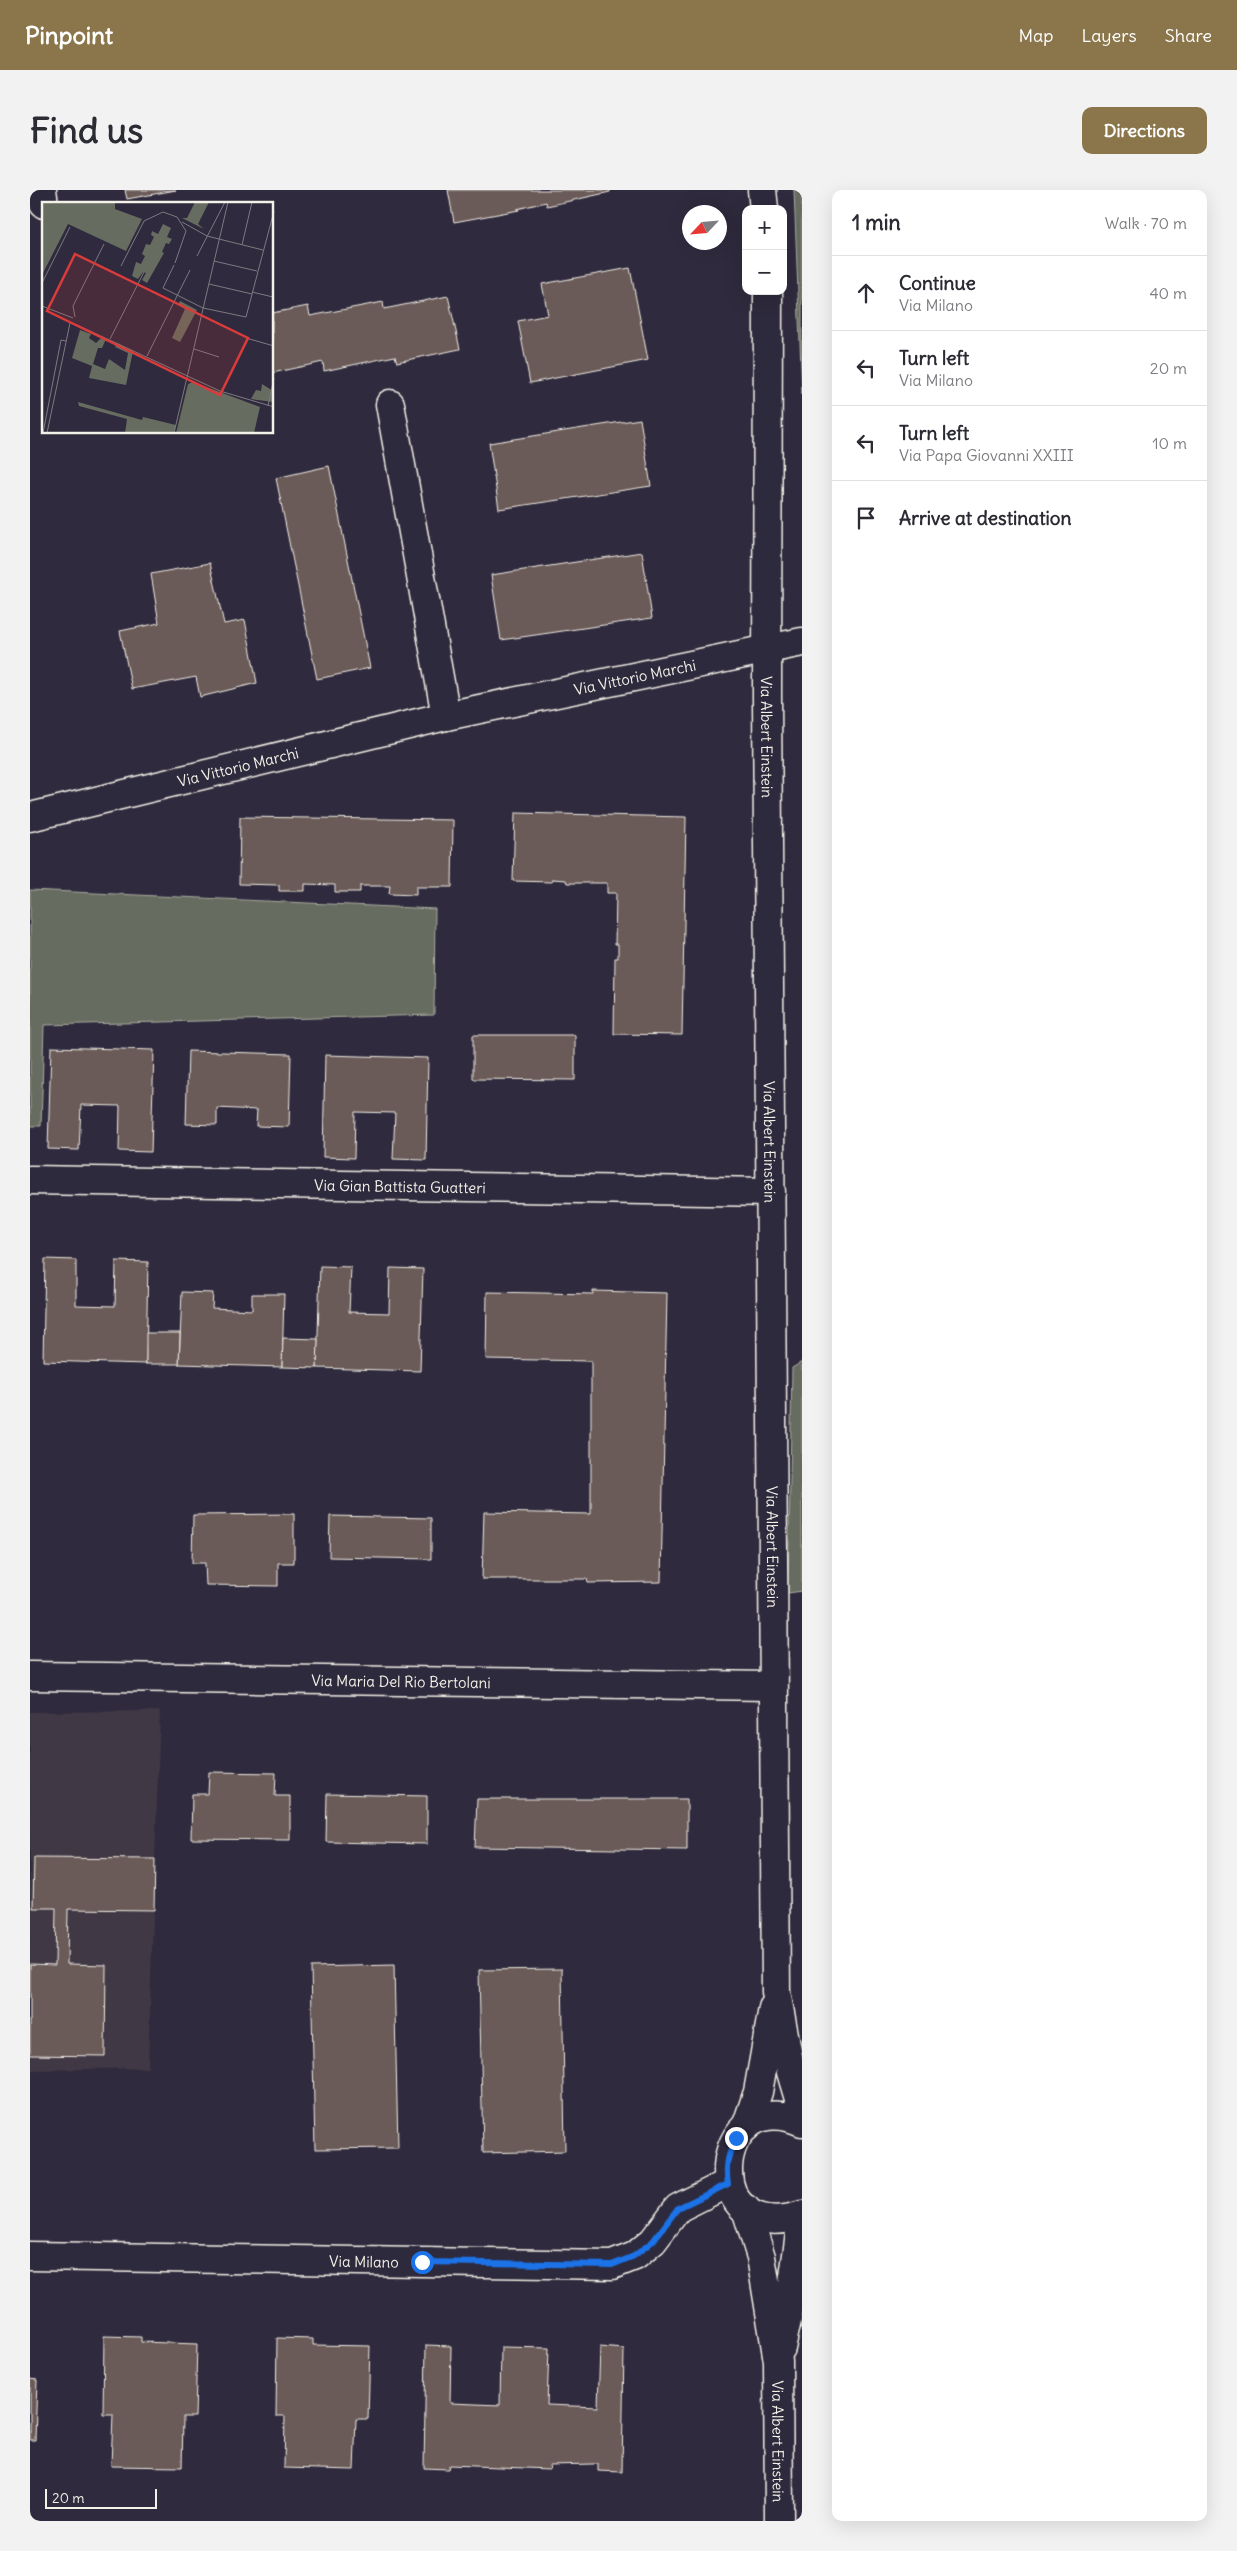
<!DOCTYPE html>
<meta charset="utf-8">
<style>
:root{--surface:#fff;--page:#f2f2f3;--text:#2b2b33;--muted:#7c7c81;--line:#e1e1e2;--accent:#8a764a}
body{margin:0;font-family:Delius,sans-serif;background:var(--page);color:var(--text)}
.controls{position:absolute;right:15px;top:15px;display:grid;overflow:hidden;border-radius:10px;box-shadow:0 5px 20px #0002}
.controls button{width:45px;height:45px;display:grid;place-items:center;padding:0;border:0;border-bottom:1px solid var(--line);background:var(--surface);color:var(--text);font:25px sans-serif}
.compass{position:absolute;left:652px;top:15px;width:45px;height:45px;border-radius:50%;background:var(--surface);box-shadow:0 5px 20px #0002;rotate:244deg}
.scale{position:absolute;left:15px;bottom:12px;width:112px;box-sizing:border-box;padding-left:5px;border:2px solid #f4f1e8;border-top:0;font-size:14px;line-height:18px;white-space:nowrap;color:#f4f1e8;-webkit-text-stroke:4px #2f2a3d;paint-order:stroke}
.stop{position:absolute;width:15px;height:15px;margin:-11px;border:4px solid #1a73e8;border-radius:50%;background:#fff}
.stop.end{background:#1a73e8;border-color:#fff;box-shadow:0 1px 5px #0008}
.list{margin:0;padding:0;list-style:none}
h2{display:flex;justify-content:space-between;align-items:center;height:65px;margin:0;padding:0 20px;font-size:21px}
h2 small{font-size:16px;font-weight:400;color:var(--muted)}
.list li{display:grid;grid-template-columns:32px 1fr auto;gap:15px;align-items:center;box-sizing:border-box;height:75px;padding:0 20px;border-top:1px solid var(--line)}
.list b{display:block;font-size:19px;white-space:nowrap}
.list p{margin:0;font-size:16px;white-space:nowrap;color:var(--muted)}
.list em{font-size:16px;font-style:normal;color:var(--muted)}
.icon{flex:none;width:28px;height:28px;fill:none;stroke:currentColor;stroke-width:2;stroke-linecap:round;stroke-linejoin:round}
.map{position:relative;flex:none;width:772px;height:2331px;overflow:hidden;border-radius:10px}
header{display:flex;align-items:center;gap:30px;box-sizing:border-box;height:70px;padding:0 25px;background:var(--accent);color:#fff}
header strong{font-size:24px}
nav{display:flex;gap:28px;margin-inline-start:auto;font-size:18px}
.intro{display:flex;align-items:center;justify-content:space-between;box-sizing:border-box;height:120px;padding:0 30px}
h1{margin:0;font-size:35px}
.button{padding:12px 22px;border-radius:10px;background:var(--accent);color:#fff;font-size:18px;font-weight:700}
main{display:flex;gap:30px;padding:0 30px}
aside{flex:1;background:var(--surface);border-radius:10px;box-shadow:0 5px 20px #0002}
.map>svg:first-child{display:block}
.built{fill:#413845}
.green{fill:#666c5f;stroke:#adaea4}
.building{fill:#6a5a58;stroke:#f4f1e8}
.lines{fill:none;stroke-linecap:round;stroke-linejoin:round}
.street-casing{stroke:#f4f1e8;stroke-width:31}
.secondary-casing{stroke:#f4f1e8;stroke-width:31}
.street{stroke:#2f2a3d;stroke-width:28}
.secondary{stroke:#2f2a3d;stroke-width:28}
.route{stroke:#1a73e8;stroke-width:6}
.labels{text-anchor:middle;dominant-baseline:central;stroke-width:5;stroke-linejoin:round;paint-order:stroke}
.street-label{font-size:15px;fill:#f4f1e8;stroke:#2f2a3d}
.inset-road{fill:none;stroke:#7e7a81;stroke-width:1}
.view{fill:#d93c3b;fill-opacity:0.15;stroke:#d93c3b;stroke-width:2.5}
.inset-edge{fill:none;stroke:#f4f1e8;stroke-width:2.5}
</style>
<header>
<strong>Pinpoint</strong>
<nav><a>Map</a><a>Layers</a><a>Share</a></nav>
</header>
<div class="intro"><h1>Find us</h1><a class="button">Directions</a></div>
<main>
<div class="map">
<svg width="772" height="2331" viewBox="0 0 772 2331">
<rect width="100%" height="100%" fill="#2f2a3d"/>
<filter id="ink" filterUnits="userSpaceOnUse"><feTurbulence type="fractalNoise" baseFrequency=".02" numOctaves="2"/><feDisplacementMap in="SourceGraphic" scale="10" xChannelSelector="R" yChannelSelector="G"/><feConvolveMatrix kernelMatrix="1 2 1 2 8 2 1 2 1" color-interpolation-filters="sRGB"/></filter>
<g filter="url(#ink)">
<polygon class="built" points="130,1521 118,1878 0,1880 0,1522"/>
<g class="green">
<polygon points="764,0 772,0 772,205"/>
<polygon points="0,700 405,719 404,825 14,835 11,936 0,936"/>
<polygon points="772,1172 772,1401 758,1403 762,1178"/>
</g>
<g class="building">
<polygon points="95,0 146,0 97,9"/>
<polygon points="418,0 580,0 580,2 517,16 516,12 487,19 489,20 424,32"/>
<polygon points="600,78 618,170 500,193 488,131 518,125 512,94"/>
<polygon points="418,106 430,159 367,172 365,166 294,181 293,172 242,183 242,123 278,116 280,126 353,112 354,119"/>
<polygon points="610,229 621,296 469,319 459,253"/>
<polygon points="299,276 340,478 287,489 246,288"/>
<polygon points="612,362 622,428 471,450 461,385"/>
<polygon points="180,373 194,434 215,430 227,493 170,507 166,487 102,499 90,441 129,433 121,384"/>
<polygon points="485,623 656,627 652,845 584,844 585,768 588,768 588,754 585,754 586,703 577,703 577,693 537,693 536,690 522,689 522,692 483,691"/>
<polygon points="210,627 423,630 422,697 386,697 386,705 359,704 360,696 330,696 330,702 305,702 305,695 275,694 275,701 249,701 249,695 209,694"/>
<polygon points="443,845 545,845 545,890 443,889"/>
<polygon points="21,857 124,860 121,962 89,961 90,916 51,915 49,960 18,959"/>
<polygon points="158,861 261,864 259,937 226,936 227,920 187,918 187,935 156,934"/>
<polygon points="295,865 398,868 396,970 363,969 365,923 325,922 324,968 293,967"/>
<polygon points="15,1069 46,1070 46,1115 85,1116 86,1071 118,1072 116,1174 13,1171"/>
<polygon points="290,1076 321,1077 319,1122 359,1123 360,1078 393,1079 390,1181 287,1178"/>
<polygon points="563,1101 637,1103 631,1392 558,1393 557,1389 452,1389 454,1322 561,1324 561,1171 456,1169 457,1102 563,1104"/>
<polygon points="152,1102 183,1103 182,1118 222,1120 222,1104 254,1104 252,1177 149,1174"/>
<polygon points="116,1143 150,1143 149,1174 116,1174"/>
<polygon points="253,1148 288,1149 287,1178 252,1177"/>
<polygon points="264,1324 264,1373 248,1373 248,1396 176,1395 175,1373 162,1373 163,1325"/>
<polygon points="300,1326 401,1328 401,1369 299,1367"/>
<polygon points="179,1582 246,1583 245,1606 260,1606 260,1650 161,1649 162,1604 178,1604"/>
<polygon points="297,1604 397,1606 397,1654 296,1652"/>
<polygon points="447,1609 657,1609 657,1660 445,1657"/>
<polygon points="4,1668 125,1669 124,1720 38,1719 37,1774 76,1775 75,1866 0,1865 0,1774 25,1775 26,1718 3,1718"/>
<polygon points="364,1775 368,1958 285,1959 281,1777"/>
<polygon points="532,1779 535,1961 453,1963 449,1780"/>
<polygon points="74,2146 111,2147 111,2152 167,2154 165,2227 153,2227 152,2277 81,2276 83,2224 73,2224"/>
<polygon points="247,2148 283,2149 283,2155 340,2156 338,2229 326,2229 324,2280 254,2278 255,2226 246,2226"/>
<polygon points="396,2155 421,2156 420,2213 470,2215 471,2157 519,2158 517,2215 568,2217 570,2157 594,2159 592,2282 568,2281 568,2274 563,2274 519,2275 520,2279 419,2275 418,2279 394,2278"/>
<polygon points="0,2189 7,2190 5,2250 0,2250"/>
</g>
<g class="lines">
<g class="street-casing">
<g id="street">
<polyline points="12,0 14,14"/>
<polyline points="360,214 416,526"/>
<path id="s1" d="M0 627 416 526 772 452"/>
<path id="s2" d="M0 990 741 1002"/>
<path id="s3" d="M0 1486 743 1496"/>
<path id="s4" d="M0 2066 582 2075 605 2066 623 2051 648 2018 698 1993"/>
</g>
</g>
<g class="secondary-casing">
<g id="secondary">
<polyline points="732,0 734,19"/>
<path id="s5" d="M738 101 737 506 746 1802 761 1882 772 1919"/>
<path d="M772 1932C681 1891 666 2059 772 2025"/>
<polyline points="716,1937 728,1902 743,1818"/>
<path id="s6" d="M716 2019 731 2067 748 2171 749 2331"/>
<polyline points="751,2158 760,2116 772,2028"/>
</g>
</g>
<use href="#street" class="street"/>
<use href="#secondary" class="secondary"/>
</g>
</g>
<g class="lines" filter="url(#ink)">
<path class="route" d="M392 2072 582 2075 604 2066 623 2051 648 2018 698 1994C695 1976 698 1964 706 1948"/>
</g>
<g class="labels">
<g class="street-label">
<text stroke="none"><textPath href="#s1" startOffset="621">Via Vittorio Marchi</textPath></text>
<text stroke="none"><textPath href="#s5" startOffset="446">Via Albert Einstein</textPath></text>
<text stroke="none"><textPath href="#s1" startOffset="214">Via Vittorio Marchi</textPath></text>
<text stroke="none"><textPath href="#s5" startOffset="851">Via Albert Einstein</textPath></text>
<text stroke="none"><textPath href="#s2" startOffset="370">Via Gian Battista Guatteri</textPath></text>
<text stroke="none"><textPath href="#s5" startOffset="1256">Via Albert Einstein</textPath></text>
<text stroke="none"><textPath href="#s3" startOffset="371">Via Maria Del Rio Bertolani</textPath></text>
<text stroke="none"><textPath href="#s4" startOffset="334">Via Milano</textPath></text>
<text stroke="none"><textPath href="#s6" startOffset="236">Via Albert Einstein</textPath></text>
</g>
</g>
<g transform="translate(12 12)">
<rect width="231" height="231" fill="#2f2a3d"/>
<path d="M0 0H73V7L100 17 84 49 26 22 0 73ZM153 0H167L156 22 162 27 140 16H145ZM121 22 129 26 125 35 130 37 127 42 124 41 120 50 122 51 105 81 100 78 104 71 101 70 96 77 90 74 94 60 99 62 103 54 100 52 104 42 108 43 112 35 109 33 110 29 116 32ZM138 99 155 108 138 140 130 136 143 107 136 103ZM38 128 49 132 47 136 54 141 60 135 64 137 60 146H56L51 162 63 167 67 157 83 168 86 151 73 145 75 141 91 149 84 183 47 176 50 164 30 156ZM151 180 218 205 212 231H134L146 182ZM220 182 231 189V200L209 197 214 188 219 189ZM36 200 100 218 101 215 134 223 132 231H83L85 217 37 204Z" fill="#666c5f"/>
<path class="inset-road" d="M140 20 165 34 221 48M200 43 210 0M155 54 183 0M172 59 215 69M132 63 121 86 161 106 204 115 232 9M79 64 102 19 121 10 135 15 144 29 133 61M0 81 28 25M167 82 210 92M210 90 231 95M0 104 31 116M33 115 31 104 62 42M35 123 178 189 232 205M204 136 232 144M68 137 102 70M152 147 177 155M105 154 148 68M226 204 232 176M1 231 19 138 24 139M5 231 28 121M132 231 186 0"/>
<path class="view" d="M33 52 206 136 178 193 5 109Z"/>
<rect width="231" height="231" class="inset-edge"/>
</g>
</svg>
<div class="controls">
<button>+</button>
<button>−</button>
</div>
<svg class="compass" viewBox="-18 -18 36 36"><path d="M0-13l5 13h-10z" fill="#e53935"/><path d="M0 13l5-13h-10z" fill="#7c7c81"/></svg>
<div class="scale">20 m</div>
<div class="stop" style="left:392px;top:2072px"></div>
<div class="stop end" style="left:706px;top:1948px"></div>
</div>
<aside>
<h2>1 min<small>Walk · 70 m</small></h2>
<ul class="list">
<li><svg class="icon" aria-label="ahead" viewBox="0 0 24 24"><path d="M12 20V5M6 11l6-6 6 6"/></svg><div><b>Continue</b><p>Via Milano</p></div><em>40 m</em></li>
<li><svg class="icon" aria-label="left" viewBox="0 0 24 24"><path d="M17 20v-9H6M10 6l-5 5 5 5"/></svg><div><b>Turn left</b><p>Via Milano</p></div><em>20 m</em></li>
<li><svg class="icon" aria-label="left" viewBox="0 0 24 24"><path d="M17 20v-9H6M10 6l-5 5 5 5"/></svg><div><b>Turn left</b><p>Via Papa Giovanni XXIII</p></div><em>10 m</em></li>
<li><svg class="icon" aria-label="arrive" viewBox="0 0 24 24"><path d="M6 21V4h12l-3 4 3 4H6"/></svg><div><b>Arrive at destination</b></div></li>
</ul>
</aside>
</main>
